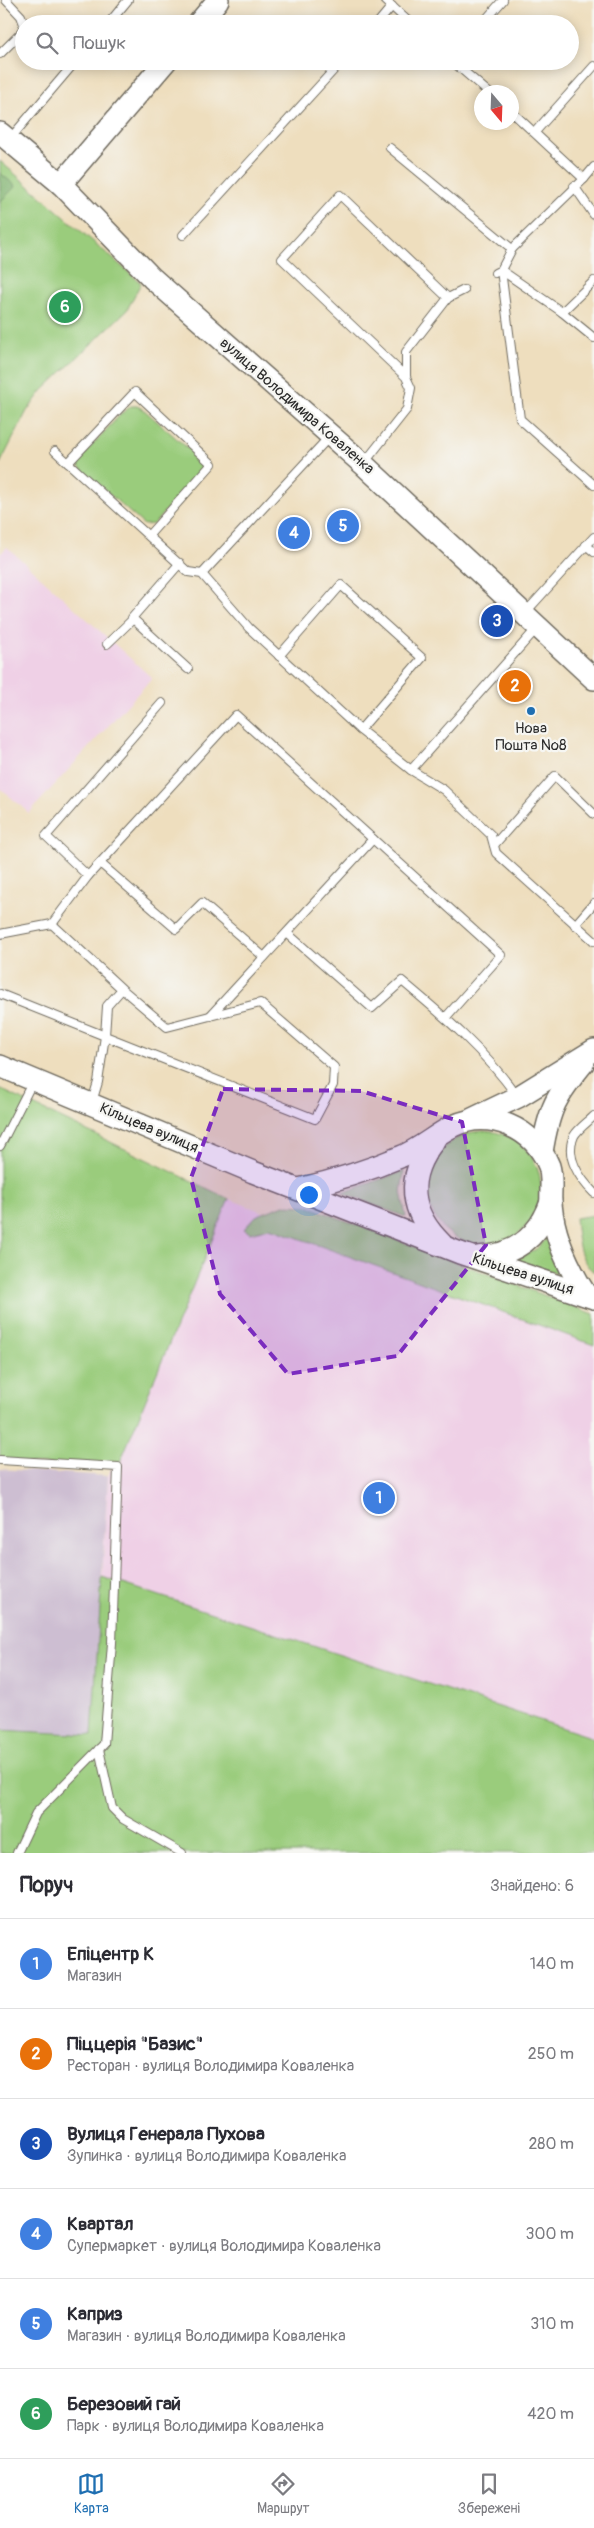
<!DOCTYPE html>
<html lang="uk">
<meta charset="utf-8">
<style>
:root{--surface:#fff;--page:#f7f7f7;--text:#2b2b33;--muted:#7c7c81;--line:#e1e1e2;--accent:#1f6fb2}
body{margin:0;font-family:Pangolin,sans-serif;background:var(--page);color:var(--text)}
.compass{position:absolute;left:474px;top:85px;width:45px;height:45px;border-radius:50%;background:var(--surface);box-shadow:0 2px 12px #0003;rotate:161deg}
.you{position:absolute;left:308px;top:1194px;width:18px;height:18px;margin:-12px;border:4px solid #fff;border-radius:50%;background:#1a73e8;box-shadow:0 0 0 8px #1a73e833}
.badge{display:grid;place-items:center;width:32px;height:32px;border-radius:50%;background:var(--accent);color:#fff;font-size:16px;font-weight:700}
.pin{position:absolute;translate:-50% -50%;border:2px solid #fff;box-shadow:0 1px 5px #0006}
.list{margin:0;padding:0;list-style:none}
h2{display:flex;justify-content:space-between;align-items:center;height:65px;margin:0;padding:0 20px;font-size:21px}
h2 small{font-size:16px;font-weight:400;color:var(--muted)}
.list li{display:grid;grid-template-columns:32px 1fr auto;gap:15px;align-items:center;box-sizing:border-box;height:90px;padding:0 20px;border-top:1px solid var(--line)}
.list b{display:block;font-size:19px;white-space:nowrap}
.list p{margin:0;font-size:16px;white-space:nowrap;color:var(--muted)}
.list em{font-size:16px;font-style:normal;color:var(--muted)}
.icon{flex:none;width:28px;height:28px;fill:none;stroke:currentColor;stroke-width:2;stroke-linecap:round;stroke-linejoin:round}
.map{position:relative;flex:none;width:594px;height:1853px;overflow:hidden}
.search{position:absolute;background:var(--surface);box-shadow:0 2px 12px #0003;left:15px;right:15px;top:15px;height:55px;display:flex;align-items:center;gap:12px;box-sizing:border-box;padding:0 18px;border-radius:28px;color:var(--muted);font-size:19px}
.sheet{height:605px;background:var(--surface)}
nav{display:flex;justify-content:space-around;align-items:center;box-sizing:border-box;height:70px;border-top:1px solid var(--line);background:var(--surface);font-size:14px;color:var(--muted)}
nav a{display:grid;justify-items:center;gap:2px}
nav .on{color:var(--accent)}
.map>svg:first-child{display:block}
.built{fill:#efd0e6}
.industrial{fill:#cdbed2}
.green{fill:#9acc7b;stroke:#627c53}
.forest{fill:#7bb06b;stroke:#536e4b}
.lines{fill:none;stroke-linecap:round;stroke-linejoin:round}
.lane-casing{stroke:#6f6a5e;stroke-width:10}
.secondary-casing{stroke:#6f6a5e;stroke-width:24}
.lane{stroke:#fff;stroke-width:8}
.secondary{stroke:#fff;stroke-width:21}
.marked{fill:#7b2cbf;fill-opacity:0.2;stroke:#7b2cbf;stroke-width:4;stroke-dasharray:10 6;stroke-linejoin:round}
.poi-dot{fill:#1f6fb2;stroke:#f6f6f2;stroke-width:2}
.labels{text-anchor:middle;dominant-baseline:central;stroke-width:4.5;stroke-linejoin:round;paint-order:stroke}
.street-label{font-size:15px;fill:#2b2b2b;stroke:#f6f6f2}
.poi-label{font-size:15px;fill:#2b2b2b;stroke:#f6f6f2}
</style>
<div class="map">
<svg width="594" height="1853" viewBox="0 0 594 1853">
<rect width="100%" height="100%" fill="#f6f6f2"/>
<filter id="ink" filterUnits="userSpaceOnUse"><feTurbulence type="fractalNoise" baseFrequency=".02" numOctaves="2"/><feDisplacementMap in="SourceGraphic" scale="10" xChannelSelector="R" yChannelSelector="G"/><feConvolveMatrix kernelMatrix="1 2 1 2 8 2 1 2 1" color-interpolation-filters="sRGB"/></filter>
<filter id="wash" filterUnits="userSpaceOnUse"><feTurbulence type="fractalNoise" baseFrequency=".0096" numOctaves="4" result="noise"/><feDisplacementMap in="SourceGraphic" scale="20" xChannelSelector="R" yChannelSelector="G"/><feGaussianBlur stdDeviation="1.12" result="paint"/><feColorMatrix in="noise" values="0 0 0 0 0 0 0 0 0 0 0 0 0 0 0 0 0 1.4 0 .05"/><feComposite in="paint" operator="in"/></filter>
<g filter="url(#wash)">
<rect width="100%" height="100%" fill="#eedebe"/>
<g class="built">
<polygon points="7,547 152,678 29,813 0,788 0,554"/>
<polygon points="229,1199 594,1339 594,1738 102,1577 108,1476"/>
</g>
<polygon class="industrial" points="0,1469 108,1476 92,1735 0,1730"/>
<g class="green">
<polygon points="0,161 141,283 127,310 42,391 27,411 0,464"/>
<polygon points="131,406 137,406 143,409 200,459 202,468 154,524 144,525 80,468 78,464 80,458 121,414"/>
<polygon points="0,1089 229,1199 118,1467 0,1462"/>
<circle cx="484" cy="1188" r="57"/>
<polygon points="404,1171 401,1192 406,1217 342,1193"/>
<polygon points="284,1205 307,1206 594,1314 594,1345 279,1231 269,1228 250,1233 244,1229 256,1216"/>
<path d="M594 1215V1272C578 1260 577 1237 575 1218Z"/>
<polygon points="549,1236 561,1274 516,1260 536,1249"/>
<polygon points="102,1577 594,1738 594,1853 0,1853 0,1730 92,1735"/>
</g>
<polygon class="forest" points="0,173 16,186 0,202"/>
</g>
<g filter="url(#ink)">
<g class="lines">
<g class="lane-casing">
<g id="lane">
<polyline points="6,0 21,16 24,24"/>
<polyline points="385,0 411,24"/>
<polyline points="108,24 128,0"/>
<polyline points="377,24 392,6"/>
<polyline points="482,24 503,0"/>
<polyline points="0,54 21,33 24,25"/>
<polyline points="452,61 488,92"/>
<polyline points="535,132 594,66"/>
<polyline points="9,140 76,61"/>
<polyline points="390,148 512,249 584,179 512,112"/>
<polyline points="584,179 594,167"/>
<polyline points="574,186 594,215"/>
<polyline points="183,235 342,61"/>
<polyline points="512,249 501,270 520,419 594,485"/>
<polyline points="495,273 501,270 562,312"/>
<polyline points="594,281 562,312 594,338"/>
<polyline points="448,298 464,290"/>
<polyline points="55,451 188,572 202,574 249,628 360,730 411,770 444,790 491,835 496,853 594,941"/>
<polyline points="365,462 407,409 411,388 406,377 406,352 448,298 340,195 282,259 406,377"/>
<polyline points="68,463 135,392 212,464 149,535"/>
<polyline points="586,545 594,552"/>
<polyline points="180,563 132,618 188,669"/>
<polyline points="202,574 330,436"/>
<polyline points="525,613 594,537"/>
<polyline points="107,644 133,619"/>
<polyline points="279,656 341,585 422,658 360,730"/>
<polyline points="411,770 537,628"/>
<polyline points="494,845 555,776 594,814"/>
<polyline points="100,863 176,929 202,903 264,957"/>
<polyline points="88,876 236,715 501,955 446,1017"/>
<polyline points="575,925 594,903"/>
<path d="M287 933 372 1008 402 981C445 1017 484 1050 517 1096"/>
<polyline points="0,934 52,924"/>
<polyline points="122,989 167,1027 260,1003 334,1067 333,1085 315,1119 105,1036 107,1006 122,989 52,924 88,876 46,836 162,703"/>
<polyline points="0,994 105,1036 98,1082 92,1102"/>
<polyline points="210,1016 373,839"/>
<path d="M594 1116C588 1122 578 1129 574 1136 564 1156 580 1179 594 1193"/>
<polyline points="0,1146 33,1081"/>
<polyline points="0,1460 118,1467 112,1643 104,1744 36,1813 17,1853"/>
<polyline points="99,1749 112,1808 123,1819 182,1853"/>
</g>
</g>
<g class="secondary-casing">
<g id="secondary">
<polyline points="198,24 218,0"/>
<polyline points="0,133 61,184 152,278 363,464 594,679"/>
<polyline points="61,184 166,61"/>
<polyline points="0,1066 253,1172 460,1253 594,1298"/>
<polyline points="472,1119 518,1097 594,1050"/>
<path d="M434 1141C405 1177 409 1212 442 1244"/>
<path d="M542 1152C549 1108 556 1096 584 1062"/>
<path d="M299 1189C334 1181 367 1171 400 1157 419 1150 435 1135 453 1126 490 1109 534 1128 549 1166 553 1179 550 1191 551 1204 554 1237 568 1267 586 1295"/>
<path d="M477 1257C515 1256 539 1237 551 1202"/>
</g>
</g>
<use href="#lane" class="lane"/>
<use href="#secondary" class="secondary"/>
</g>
</g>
<path class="marked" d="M223 1089 361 1091 462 1122 486 1245 397 1356 288 1374 220 1294 191 1178Z"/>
<circle class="poi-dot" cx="531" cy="711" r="5"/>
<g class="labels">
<g class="street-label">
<text transform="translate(297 406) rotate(41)">вулиця Володимира Коваленка</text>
<text transform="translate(149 1128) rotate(23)">Кільцева вулиця</text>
<text transform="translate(523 1274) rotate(18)">Кільцева вулиця</text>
</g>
<g class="poi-label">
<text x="531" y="728">Нова<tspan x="531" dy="17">Пошта №8</tspan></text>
</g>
</g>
</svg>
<svg class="compass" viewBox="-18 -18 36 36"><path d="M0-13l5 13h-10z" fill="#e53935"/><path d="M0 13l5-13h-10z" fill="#7c7c81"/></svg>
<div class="you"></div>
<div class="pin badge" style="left:379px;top:1498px;background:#3f7fe0">1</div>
<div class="pin badge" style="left:515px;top:686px;background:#e8710a">2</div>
<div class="pin badge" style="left:497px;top:621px;background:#1a4fb4">3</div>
<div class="pin badge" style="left:294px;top:533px;background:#3f7fe0">4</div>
<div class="pin badge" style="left:343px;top:526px;background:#3f7fe0">5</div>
<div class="pin badge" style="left:65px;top:307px;background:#2e9e5b">6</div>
<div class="search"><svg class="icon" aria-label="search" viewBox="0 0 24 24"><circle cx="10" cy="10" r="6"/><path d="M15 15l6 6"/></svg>Пошук</div>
</div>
<section class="sheet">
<h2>Поруч<small>Знайдено: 6</small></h2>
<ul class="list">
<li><span class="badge" style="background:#3f7fe0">1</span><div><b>Епіцентр К</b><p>Магазин</p></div><em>140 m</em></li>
<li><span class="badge" style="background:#e8710a">2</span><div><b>Піццерія &quot;Базис&quot;</b><p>Ресторан · вулиця Володимира Коваленка</p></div><em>250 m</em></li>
<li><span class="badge" style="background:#1a4fb4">3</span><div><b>Вулиця Генерала Пухова</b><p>Зупинка · вулиця Володимира Коваленка</p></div><em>280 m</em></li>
<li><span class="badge" style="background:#3f7fe0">4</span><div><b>Квартал</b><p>Супермаркет · вулиця Володимира Коваленка</p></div><em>300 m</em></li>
<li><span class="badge" style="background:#3f7fe0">5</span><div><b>Каприз</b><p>Магазин · вулиця Володимира Коваленка</p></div><em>310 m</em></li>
<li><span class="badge" style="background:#2e9e5b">6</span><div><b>Березовий гай</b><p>Парк · вулиця Володимира Коваленка</p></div><em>420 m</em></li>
</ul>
</section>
<nav>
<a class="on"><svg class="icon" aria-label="map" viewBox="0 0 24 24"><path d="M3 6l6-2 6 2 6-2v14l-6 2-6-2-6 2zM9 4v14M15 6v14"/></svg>Карта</a>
<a><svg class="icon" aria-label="directions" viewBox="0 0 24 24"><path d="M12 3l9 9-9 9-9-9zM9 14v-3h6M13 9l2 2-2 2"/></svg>Маршрут</a>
<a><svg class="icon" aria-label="saved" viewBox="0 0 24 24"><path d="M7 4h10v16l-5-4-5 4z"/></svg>Збережені</a>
</nav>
